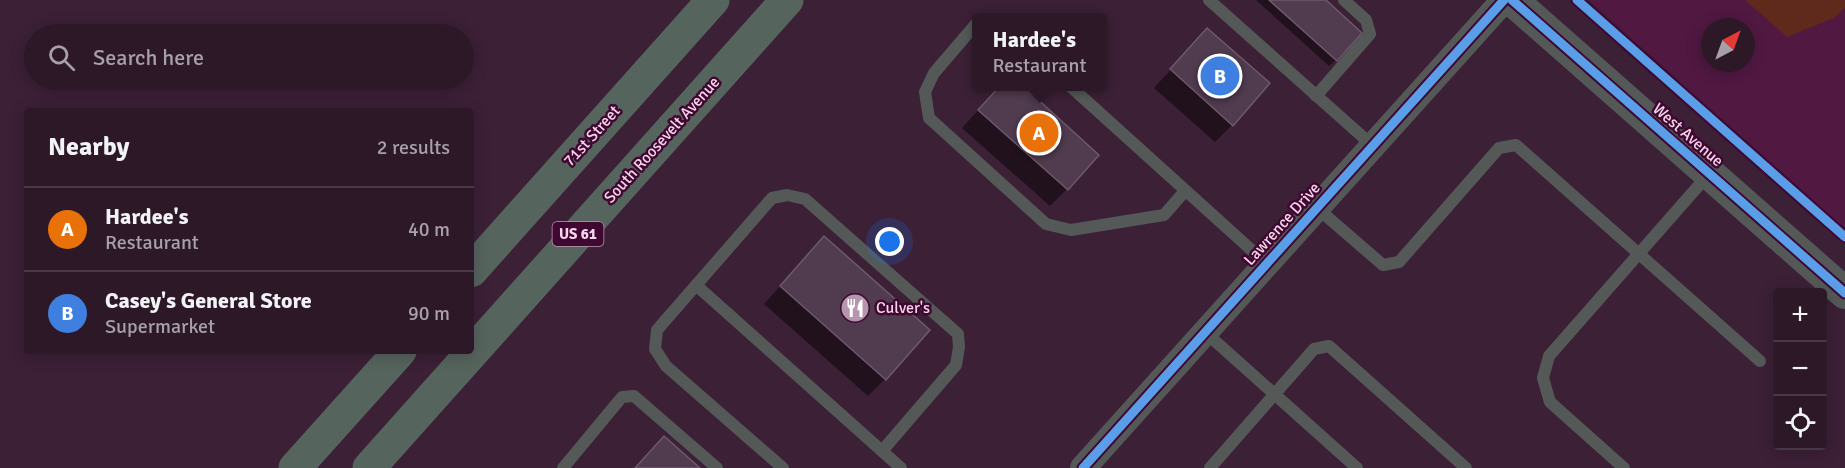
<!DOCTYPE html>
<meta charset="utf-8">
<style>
:root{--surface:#2d1828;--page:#352130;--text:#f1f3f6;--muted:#a7a0a8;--line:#483745;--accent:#b696ac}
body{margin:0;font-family:Signika,sans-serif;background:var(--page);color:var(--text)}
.controls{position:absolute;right:18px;bottom:18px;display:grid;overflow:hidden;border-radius:6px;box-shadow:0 3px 15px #0003}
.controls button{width:54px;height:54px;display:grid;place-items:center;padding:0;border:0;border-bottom:2px solid var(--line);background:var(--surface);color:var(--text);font:30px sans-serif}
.compass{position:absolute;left:1701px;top:18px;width:54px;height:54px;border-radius:50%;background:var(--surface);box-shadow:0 3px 15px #0003;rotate:41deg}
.you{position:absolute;left:890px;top:242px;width:21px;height:21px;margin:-15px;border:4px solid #fff;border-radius:50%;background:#1a73e8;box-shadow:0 0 0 9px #1a73e833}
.badge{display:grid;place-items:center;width:39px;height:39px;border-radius:50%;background:var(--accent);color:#fff;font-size:20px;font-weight:700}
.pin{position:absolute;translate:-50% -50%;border:3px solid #fff;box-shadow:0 2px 6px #0006}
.popup{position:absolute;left:972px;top:13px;width:135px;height:78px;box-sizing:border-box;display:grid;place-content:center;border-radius:6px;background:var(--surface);filter:drop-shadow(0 2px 4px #0005);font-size:20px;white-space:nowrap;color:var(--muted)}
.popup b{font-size:22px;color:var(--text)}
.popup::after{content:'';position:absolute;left:50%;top:100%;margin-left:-12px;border:12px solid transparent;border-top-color:var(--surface)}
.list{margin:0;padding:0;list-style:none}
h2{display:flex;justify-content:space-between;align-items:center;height:78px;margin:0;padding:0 24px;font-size:26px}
h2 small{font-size:20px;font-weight:400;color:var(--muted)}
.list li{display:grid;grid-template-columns:39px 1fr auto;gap:18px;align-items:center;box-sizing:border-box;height:84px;padding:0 24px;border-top:2px solid var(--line)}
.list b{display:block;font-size:22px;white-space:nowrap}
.list p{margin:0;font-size:20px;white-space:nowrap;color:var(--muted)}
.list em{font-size:20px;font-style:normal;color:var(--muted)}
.icon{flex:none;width:33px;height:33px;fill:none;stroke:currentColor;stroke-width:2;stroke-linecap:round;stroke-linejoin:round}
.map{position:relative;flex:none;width:1845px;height:468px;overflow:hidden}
.search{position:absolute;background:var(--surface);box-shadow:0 3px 15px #0003;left:24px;top:24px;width:450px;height:66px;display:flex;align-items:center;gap:15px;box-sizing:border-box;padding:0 21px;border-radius:33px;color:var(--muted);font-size:22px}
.panel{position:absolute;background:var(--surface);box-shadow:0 3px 15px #0003;left:24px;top:108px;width:450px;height:246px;border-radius:6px}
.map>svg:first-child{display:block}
.built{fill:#511842;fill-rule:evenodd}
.green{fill:#5f2a1b}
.shadow{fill:#0007}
.building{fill:#503b4f;stroke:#6e586d;stroke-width:1.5}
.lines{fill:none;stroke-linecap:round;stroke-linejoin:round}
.service{stroke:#545958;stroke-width:12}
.minor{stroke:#545958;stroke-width:26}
.tertiary{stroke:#545958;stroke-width:32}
.trunk{stroke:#56645e;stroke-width:33}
.cycleway-casing{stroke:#3e0831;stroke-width:13}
.cycleway{stroke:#5a9eea;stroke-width:9}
.labels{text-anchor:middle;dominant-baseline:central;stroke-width:5;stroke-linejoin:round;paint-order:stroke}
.shield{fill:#3e0831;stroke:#c098b4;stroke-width:1.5}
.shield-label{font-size:15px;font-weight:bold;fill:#f8d5ec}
.street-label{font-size:16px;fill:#f8d5ec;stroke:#3e0831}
.poi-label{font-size:16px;fill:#f8d5ec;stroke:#3e0831;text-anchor:start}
</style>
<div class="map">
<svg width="1845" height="468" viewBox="0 0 1845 468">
<rect width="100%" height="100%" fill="#3c2036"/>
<path class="built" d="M1589 0H1845V230ZM1710 27H1746V63H1710Z"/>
<polygon class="green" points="1745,0 1845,0 1845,8 1834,18 1787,37"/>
<g class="shadow">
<polygon points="1256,0 1324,0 1336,60 1329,66"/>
<polygon points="1207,30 1232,125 1215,142 1154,88"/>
<polygon points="993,94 1067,189 1050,206 962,128"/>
<polygon points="824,238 885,379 868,396 764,304"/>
</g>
<g class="building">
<polygon points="1269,0 1326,0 1362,33 1337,61"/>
<polygon points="1207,28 1270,83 1233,126 1170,69"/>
<polygon points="1000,86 1023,86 1099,155 1068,190 978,110"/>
<polygon points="824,236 930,330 886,380 780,286"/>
<polygon points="664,436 700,468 635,468"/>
</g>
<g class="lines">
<g class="service">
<polyline points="1209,0 1373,146"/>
<polyline points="976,24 934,73 925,92 929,118 1046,224 1071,230 1164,215 1185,191"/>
<polyline points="1070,86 1267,264"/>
<polyline points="1316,96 1370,34 1366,20 1344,0"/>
<polyline points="1317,208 1383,265 1399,262 1499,148 1516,145 1760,361"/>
<polyline points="697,286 901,468"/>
<polyline points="1205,332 1357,468"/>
<polyline points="563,468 622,397 634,396 717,468"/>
<polyline points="783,468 666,366 655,349 657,330 772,198 787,195 805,199 958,334 959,347 956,365 882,451"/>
<polyline points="1210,468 1314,349 1329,346 1466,468"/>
<polyline points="1624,468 1550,402 1543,378 1549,356 1708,175"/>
</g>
<polyline class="minor" points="1083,468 1504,0"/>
<polyline class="tertiary" points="1512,0 1845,293"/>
<g class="trunk">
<polyline points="471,271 713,0"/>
<polyline points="295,468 400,351"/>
<polyline points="369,468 787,0"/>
</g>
<g class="cycleway-casing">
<g id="cycleway">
<polyline points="1512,0 1845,293"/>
<polyline points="1577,0 1845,237"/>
<polyline points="1083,468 1504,0"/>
</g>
</g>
<use href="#cycleway" class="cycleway"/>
</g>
<defs>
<g id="restaurant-disc" transform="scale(1.5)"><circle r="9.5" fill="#b696ac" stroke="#3e0831"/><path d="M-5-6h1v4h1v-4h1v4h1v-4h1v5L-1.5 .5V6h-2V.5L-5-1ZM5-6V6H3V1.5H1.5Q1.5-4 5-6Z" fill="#fff"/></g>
</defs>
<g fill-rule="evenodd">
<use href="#restaurant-disc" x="855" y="308"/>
</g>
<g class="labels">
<rect class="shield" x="552.5" y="222" width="51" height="24" rx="4.5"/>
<g class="shield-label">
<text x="578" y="234">US 61</text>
</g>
<g class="street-label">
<text transform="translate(1688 135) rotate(41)">West Avenue</text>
<text transform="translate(592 136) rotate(-48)">71st Street</text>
<text transform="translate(662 140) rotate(-48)">South Roosevelt Avenue</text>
<text transform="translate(1282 224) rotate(-48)">Lawrence Drive</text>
</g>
<g class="poi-label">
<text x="876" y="308">Culver's</text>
</g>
</g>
</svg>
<div class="controls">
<button>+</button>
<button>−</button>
<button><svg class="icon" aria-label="locate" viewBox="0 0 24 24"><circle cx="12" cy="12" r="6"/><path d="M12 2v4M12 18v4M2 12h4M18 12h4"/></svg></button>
</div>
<svg class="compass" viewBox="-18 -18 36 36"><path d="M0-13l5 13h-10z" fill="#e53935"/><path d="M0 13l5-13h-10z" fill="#a7a0a8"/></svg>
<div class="you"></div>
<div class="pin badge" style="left:1039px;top:133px;background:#e8710a">A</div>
<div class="popup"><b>Hardee's</b>Restaurant</div>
<div class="pin badge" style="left:1220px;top:76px;background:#3f7fe0">B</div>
<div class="search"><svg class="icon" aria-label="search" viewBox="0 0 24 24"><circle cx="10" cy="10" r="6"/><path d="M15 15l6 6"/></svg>Search here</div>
<section class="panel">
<h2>Nearby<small>2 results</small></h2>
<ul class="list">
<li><span class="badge" style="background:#e8710a">A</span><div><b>Hardee's</b><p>Restaurant</p></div><em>40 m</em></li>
<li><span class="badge" style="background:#3f7fe0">B</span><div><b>Casey's General Store</b><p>Supermarket</p></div><em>90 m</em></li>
</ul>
</section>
</div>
